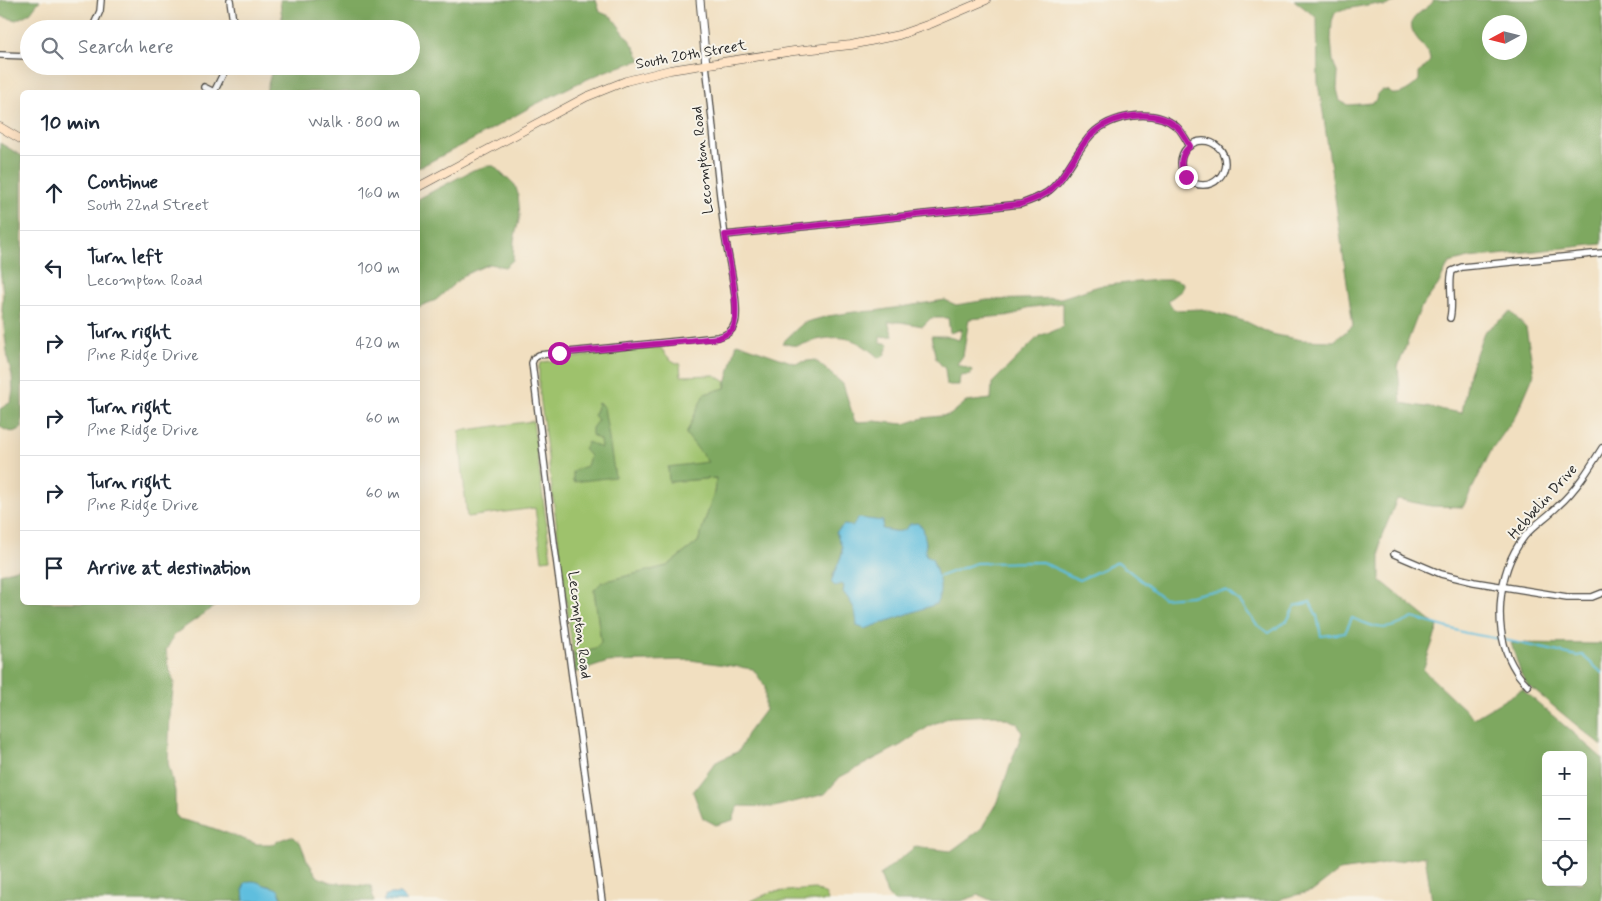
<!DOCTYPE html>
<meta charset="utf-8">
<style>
:root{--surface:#fff;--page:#f6f6f7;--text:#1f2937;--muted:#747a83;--line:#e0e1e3}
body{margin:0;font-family:Mynerve,sans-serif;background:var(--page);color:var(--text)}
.controls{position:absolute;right:15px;bottom:15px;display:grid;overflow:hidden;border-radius:8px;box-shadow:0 5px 20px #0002}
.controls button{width:45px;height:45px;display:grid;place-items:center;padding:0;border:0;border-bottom:1px solid var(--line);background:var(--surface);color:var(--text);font:25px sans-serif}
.compass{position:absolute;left:1482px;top:15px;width:45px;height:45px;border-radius:50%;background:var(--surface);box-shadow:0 5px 20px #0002;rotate:263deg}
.stop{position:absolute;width:15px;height:15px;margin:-11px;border:4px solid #b5179e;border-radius:50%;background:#fff}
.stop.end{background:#b5179e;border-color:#fff;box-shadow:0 1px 5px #0008}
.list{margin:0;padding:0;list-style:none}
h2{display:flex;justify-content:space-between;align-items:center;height:65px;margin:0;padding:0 20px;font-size:21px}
h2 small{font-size:16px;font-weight:400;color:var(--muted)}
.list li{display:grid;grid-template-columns:32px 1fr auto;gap:15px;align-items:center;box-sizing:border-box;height:75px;padding:0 20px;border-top:1px solid var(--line)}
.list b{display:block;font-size:19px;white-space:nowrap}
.list p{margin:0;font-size:16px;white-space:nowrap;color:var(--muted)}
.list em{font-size:16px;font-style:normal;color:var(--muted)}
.icon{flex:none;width:28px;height:28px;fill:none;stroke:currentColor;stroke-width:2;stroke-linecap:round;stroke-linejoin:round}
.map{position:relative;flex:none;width:1602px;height:901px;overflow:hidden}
.search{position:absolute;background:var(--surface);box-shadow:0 5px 20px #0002;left:20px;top:20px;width:400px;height:55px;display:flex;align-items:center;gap:12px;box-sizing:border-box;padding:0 18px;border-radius:28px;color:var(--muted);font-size:19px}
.panel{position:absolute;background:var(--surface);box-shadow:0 5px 20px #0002;left:20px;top:90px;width:400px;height:515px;border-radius:8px}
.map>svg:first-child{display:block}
.green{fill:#9ec26c;stroke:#64764c}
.forest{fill:#7ea860;stroke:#546a46;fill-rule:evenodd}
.water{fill:#5fbede;stroke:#457484}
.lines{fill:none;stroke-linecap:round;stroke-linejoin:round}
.stream{stroke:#5fbede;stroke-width:2}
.minor-casing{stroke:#494641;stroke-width:8}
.tertiary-casing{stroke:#494641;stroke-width:9}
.secondary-casing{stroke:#494641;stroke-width:9}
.minor{stroke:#fff;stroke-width:5.5}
.tertiary{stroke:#fff;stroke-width:7}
.secondary{stroke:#ffe4c6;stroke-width:8}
.route{stroke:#b5179e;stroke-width:6}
.labels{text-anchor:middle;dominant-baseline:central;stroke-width:4;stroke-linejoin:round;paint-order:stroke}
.street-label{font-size:15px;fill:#2b2b2b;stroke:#f7f3e8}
</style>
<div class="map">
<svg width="1602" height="901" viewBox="0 0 1602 901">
<rect width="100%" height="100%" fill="#f7f3e8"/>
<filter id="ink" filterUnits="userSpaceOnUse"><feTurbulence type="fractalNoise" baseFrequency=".02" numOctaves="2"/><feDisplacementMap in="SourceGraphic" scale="10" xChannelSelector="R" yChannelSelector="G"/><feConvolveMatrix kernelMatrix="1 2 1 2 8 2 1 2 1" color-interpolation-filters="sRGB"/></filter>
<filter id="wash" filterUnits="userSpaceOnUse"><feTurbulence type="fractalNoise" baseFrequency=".0096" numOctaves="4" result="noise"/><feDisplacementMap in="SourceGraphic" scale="20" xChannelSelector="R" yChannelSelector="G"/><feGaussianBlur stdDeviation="1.12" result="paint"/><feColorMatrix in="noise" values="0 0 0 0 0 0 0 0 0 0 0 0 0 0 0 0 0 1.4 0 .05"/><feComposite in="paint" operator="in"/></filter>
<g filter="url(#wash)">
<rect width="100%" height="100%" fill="#f1dfc0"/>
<g class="green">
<path d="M661 348C666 355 671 362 680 364L681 376 715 375 726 382 708 463 668 468 670 482 716 478 714 493 698 542 667 566 602 582 594 590 601 642 595 648 573 655 539 387V366L542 362 551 361 618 351Z"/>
<polygon points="533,421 551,559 542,560 535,508 467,517 459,431"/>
<polygon points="815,889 826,895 828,901 750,901 772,892"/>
</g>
<g class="forest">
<polygon points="0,0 40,0 30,13 16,20 0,16"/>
<polygon points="280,0 596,0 600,12 612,17 633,45 641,60 606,71 574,85 534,105 474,139 418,168 418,92 266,92 273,66 411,66 411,29 281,29 282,19"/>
<path d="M1294 0H1400L1385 6 1372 4 1341 10 1335 13 1332 21 1331 40 1333 61 1338 75 1337 89 1340 101 1348 105 1372 103 1376 100 1377 94 1383 90 1389 91 1392 94C1402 95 1412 88 1419 80V73L1430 61C1430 59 1429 55 1428 53 1422 42 1402 28 1417 15 1422 10 1428 8 1433 2L1432 0H1602V244L1469 258 1449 263 1438 285 1420 309 1398 367 1401 403 1462 413 1469 373 1484 332 1511 312 1526 328 1534 374 1517 414 1491 451 1463 507 1431 506 1397 499 1380 541V580L1438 627 1423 670 1474 718 1528 686 1521 674 1511 643 1602 644V746L1530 687 1523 690 1602 758V901H1432L1425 856 1368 867 1339 871 1313 891 1283 898 1279 901H993L979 895 961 901H893L887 894 880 875 915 847 951 851 981 829 997 802 1022 733 1017 723 996 715 950 717 931 725 901 745 840 777 825 794 774 807 738 806 733 820 716 825 703 818 693 792 716 762 739 751 747 734 765 710V686L753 669 690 660 608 662 575 673 573 655 595 649 601 642 594 590 602 582 667 566 698 542 714 493 716 478 669 482 668 467 708 462 686 434 704 394 725 388 737 343 794 363 815 360 843 384 855 422 874 421 904 424 923 418 950 415 966 402 991 399 992 383 1039 336 1063 327V303L1026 308 1015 315 969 319 963 356 957 364 972 370 970 375 960 376 959 385H947L945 369 936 359 931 336H945L959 340 962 329 950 333 948 318H931L923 326 900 322H888L893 336 880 337V342L889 344 884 356 879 358C857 339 846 334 817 340 801 344 799 348 782 343L803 323 828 316 854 312 875 311 945 300 956 305 987 300 1061 298 1099 286 1157 280H1176L1183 283 1182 290 1168 301 1174 310 1203 309 1247 322 1271 334 1302 340 1334 341 1353 326 1323 112 1318 84 1317 18ZM1490 22H1520V52H1490ZM883 521 882 529 900 532 906 529 926 543 925 550 926 555 932 559 856 612 851 601 843 592 844 586 832 577 841 559 842 547ZM1546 755H1583V882H1546Z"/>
<path d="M0 143 22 156V428C13 434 9 432 0 427V409L11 402 13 390 12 375 8 360 2 310 3 293 0 268Z"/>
<polygon points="487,166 494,166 504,176 508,178 515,185 518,194 520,216 514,240 513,260 505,267 489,264 464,275 436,300 418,307 418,199 473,170"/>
<polygon points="598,403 604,407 615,477 573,482 573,471 587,466 590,456 584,449 588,442 601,448 600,440 592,435 592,428 598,420 594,415"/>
<path d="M22 567V602L219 603 175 634 166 650 168 665 174 682 170 715 168 763 175 791V814L179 819 207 826 257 844H273L280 840 291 836 300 842 307 860 318 877 330 882 371 886 374 901H281V894C266 879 260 887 243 896L244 901H0V574Z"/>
</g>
<g class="water">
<path d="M858 518 883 521 882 529C894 531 903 535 910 524L917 523 923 528 926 543 925 550 926 555 932 558C937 574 945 589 936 604L865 629 857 626C856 610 853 604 843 592L844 586 842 584 835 586 831 582 842 554V547L836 532 844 525 853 526Z"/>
<path d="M250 881C256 881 258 882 262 884 274 889 281 885 281 901H244L243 889 245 883Z"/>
<polygon points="391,894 400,894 407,901 383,901 386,895"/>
</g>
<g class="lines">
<g class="stream">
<path d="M938 577 976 563 1042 562 1079 580 1118 562 1163 598 1191 596 1207 592 1226 591 1240 602 1256 624 1269 633 1287 621 1295 606 1310 602 1317 616 1321 636 1345 633 1352 618C1379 629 1386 633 1413 618L1466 633 1500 639"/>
<polyline points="1505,640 1577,656 1582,655 1602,673"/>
</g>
</g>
</g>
<g filter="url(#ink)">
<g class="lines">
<g class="minor-casing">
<g id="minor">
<polyline points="230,0 234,29"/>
<polyline points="92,29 100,11 101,0"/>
<polyline points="0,55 29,56"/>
<polyline points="204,87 214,92"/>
<polyline points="214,92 227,66"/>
<circle cx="1203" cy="163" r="22"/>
<path d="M725 235 1021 204C1030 201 1038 198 1046 193 1064 181 1076 151 1091 135 1111 115 1154 107 1177 127 1182 131 1186 140 1190 146"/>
<path d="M1450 318C1454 302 1448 286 1452 271L1462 267 1602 253"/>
<polyline points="1394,554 1441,574 1474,582 1567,597 1592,597 1602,593"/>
<path d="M1528 686C1524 681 1519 677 1516 671 1491 633 1497 572 1524 537 1534 525 1547 517 1558 506 1576 490 1589 469 1602 448"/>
<path d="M602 901 554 542 532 363 534 358 539 355 718 337C726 335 732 332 735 323 740 306 728 257 725 236 717 179 713 122 706 65"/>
</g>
</g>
<g class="tertiary-casing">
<polyline id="tertiary" points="700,0 706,65"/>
</g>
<g class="secondary-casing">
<g id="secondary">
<polyline points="0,127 22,140"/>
<polyline points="418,187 586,97 626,81 670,70 794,51 851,45 899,35 930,24 986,0"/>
</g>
</g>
<use href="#minor" class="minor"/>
<use href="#tertiary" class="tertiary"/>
<use href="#secondary" class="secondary"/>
</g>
</g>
<g class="lines" filter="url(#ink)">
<path class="route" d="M559 353 718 338C723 336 728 334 732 330 742 316 728 254 725 235L1021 204C1030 201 1038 198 1046 193 1064 181 1075 151 1091 135 1111 115 1154 107 1177 127 1182 131 1186 140 1190 146 1180 155 1179 166 1186 177"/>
</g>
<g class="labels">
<g class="street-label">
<text transform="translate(691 55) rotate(-10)">South 20th Street</text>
<text transform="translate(703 160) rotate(-96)">Lecompton Road</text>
<text transform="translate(1543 502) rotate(-48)">Hebbelin Drive</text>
<text transform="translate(579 625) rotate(83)">Lecompton Road</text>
</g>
</g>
</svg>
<div class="controls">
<button>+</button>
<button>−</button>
<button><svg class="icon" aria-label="locate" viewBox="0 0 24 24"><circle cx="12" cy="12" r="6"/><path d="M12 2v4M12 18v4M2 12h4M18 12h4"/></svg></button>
</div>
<svg class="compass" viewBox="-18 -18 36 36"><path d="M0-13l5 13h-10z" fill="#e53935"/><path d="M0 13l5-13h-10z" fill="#747a83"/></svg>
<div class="stop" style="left:559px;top:353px"></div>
<div class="stop end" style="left:1186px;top:177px"></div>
<div class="search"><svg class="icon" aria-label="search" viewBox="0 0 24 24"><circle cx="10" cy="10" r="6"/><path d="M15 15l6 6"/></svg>Search here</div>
<section class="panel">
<h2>10 min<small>Walk · 800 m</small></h2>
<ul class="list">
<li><svg class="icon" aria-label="ahead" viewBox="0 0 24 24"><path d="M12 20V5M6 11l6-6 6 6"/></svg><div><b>Continue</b><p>South 22nd Street</p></div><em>160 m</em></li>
<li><svg class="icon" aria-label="left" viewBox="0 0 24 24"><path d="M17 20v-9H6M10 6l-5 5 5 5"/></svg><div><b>Turn left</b><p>Lecompton Road</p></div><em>100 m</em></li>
<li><svg class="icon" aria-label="right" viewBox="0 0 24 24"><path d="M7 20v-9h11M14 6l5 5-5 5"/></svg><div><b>Turn right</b><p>Pine Ridge Drive</p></div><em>420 m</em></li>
<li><svg class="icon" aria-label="right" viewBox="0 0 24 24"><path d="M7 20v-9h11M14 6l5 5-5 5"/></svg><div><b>Turn right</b><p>Pine Ridge Drive</p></div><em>60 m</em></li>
<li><svg class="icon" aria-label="right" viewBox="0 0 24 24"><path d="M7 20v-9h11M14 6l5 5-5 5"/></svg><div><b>Turn right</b><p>Pine Ridge Drive</p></div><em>60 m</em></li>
<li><svg class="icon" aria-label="arrive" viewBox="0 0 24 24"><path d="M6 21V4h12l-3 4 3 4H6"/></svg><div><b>Arrive at destination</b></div></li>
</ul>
</section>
</div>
